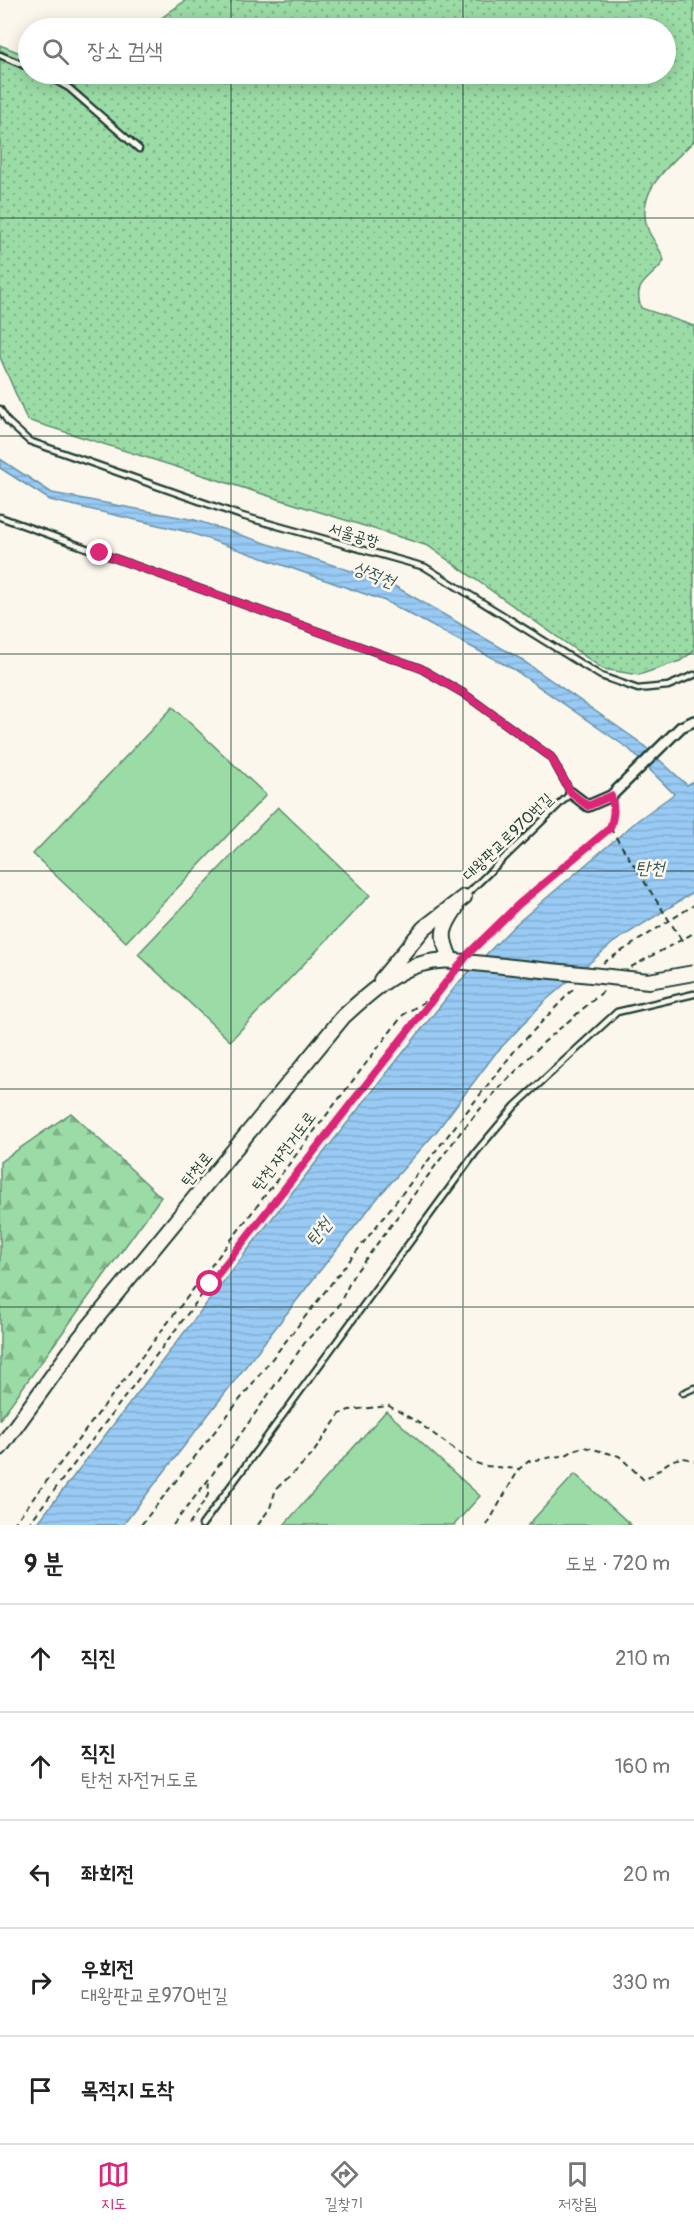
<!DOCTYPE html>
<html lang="ko">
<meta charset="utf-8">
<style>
:root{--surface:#fff;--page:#f6f6f6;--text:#222;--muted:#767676;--line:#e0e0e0;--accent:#db2777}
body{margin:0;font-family:Pangolin,"Poor Story",sans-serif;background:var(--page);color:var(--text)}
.stop{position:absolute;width:18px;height:18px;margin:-14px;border:4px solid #db2777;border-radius:50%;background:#fff}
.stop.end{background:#db2777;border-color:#fff;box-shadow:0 2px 6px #0008}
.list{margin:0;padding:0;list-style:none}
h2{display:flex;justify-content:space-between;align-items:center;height:78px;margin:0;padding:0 24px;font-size:26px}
h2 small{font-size:20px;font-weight:400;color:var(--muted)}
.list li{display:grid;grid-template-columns:39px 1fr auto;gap:18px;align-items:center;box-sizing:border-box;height:108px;padding:0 24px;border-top:2px solid var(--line)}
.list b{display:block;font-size:22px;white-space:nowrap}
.list p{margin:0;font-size:20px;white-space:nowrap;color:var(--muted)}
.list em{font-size:20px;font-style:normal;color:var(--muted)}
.icon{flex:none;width:33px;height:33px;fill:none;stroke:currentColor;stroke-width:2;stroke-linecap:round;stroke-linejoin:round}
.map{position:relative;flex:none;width:694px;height:1525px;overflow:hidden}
.search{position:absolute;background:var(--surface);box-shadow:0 3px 15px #0003;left:18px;right:18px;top:18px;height:66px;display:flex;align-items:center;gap:15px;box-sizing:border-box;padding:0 21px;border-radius:33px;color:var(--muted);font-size:22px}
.sheet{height:618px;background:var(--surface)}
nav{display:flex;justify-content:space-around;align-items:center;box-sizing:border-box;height:84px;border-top:2px solid var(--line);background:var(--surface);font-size:16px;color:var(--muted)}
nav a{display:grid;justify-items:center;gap:3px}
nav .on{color:var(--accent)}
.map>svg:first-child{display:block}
.grass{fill:url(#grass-dots);stroke:#5d8c6d;stroke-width:1.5}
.forest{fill:url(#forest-firs);stroke:#5d8c6d;stroke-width:1.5}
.park{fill:#9bdca6;stroke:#5d8c6d;stroke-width:1.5}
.water{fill:url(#water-rules);stroke:#6892a7;stroke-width:1.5}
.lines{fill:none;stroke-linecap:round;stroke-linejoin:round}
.service-casing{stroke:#1f3d34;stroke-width:9}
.minor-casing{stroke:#1f3d34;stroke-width:14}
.secondary-casing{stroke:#1f3d34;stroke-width:18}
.path{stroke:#1f3d34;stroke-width:2;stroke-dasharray:6 4.5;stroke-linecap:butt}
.service{stroke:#fbf7ec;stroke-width:4.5}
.minor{stroke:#fbf7ec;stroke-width:9}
.secondary{stroke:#fbf7ec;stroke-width:14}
.secondary-bridge-casing{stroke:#1f3d34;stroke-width:18;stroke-linecap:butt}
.secondary-bridge{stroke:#fbf7ec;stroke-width:14}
.route{stroke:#db2777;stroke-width:8}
.grid{fill:none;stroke:#1f3d34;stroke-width:1.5;stroke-opacity:0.55}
.labels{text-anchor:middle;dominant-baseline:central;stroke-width:5;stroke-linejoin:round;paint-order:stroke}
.street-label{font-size:16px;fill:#1f3d34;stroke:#fbf7ec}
.water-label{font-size:18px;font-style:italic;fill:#37595a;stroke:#fbf7ec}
</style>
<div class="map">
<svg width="694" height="1525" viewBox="0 0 694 1525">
<defs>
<pattern id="grass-dots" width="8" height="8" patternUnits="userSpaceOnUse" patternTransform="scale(1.5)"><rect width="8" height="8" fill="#9bdca6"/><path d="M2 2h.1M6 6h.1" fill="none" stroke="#7eb488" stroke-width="1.8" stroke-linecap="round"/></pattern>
<pattern id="forest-firs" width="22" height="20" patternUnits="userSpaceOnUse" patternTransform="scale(1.5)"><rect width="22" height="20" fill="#9bdca6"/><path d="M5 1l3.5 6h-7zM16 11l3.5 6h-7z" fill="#7eb488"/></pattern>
<pattern id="water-rules" width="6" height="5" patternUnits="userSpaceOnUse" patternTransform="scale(1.5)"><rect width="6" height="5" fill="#98caf4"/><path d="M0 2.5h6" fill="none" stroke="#83aed2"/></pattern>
</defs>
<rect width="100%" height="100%" fill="#fbf7ec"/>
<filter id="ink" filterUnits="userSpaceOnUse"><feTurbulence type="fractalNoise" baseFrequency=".0167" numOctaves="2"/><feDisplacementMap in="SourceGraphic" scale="12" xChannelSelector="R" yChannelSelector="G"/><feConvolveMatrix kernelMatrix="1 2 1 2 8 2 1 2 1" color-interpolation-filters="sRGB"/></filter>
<g filter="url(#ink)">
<path class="grass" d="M186 0H694V141C670 165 632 193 649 232 654 242 661 249 664 261 650 281 632 282 641 308L694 326V651L680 661 639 675 603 669 428 546 27 420 0 357V45L28 56V74H74L83 77 88 74H666V28H148Z"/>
<polygon class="forest" points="71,1113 161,1197 0,1419 0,1162"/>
<g class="park">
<polygon points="173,707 266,795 126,942 33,854"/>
<polygon points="278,807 370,895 230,1041 138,954"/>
<polygon points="386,1411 480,1496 454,1525 284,1525"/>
<polygon points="575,1474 631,1525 528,1525"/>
</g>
<polygon class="water" points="0,459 52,493 195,520 391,584 519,658 641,743 687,785 694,781 694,892 614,942 545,1001 495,1054 436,1132 380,1195 318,1273 123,1525 36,1525 290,1195 460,981 516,924 638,820 674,794 629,749 513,669 385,601 188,532 50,500 0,468"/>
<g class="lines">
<g class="service-casing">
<g id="service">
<polyline points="0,55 28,67"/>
<polyline points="44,74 69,88 139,149"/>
<polyline points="0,409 8,422 29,441 242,516 425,567 601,676 638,689 668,686 694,675"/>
<polyline points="0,517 420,668 463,693 551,757 571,793 466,895"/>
<polyline points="683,1393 694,1388"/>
<polyline points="202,1525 476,1152 515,1106 617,1012 694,994"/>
</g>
</g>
<g class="minor-casing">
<polyline id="minor" points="571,793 588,806 611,796 681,727 694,721"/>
</g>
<g class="secondary-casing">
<g id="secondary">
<path d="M451 960C440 936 441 930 456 908"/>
<polyline points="381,980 424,928 464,897"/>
<path d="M0 1448 79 1339 343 1017C374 988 409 956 455 961"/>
</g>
</g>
<g class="path">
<polyline points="610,828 681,939"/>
<polyline points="610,828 614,813 613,805"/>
<polyline points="473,949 519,904 610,828"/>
<polyline points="603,963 694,905"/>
<polyline points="631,967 694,933"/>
<polyline points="13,1525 403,1015 435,995 452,974"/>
<polyline points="28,1525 210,1284 433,997"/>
<polyline points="141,1525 516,1049 576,986"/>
<polyline points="173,1525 209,1479 306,1341 337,1309 353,1276 460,1133 486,1102 543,1043 606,989"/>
<polyline points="189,1525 208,1495 209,1479"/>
<path d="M258 1525 270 1508 276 1489 311 1456 340 1414 349 1410 389 1406 419 1423 470 1461 485 1466 519 1469 529 1461 566 1455 576 1449 585 1447 619 1456 644 1480C663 1470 672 1451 694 1461"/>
<polyline points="487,1525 519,1469"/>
</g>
<use href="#service" class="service"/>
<use href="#minor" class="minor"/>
<use href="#secondary" class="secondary"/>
<g class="secondary-bridge-casing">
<polyline id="secondary-bridge" points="455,961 649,981 694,973"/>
</g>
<use href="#secondary-bridge" class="secondary-bridge"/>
</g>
</g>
<g class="lines" filter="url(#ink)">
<path class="route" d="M100 553 420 668 463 693 551 757 571 793 588 806 611 796C615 808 614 816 610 828L519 904 469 953 210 1284"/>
</g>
<path class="grid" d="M231 0V28M463 0V28M231 74V1525M463 74V1525M0 218H694M0 436H694M0 654H694M0 871H694M0 1089H694M0 1307H694"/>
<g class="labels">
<g class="street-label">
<text transform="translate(354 535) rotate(16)">서울공항</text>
<text transform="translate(508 837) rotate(-44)">대왕판교로970번길</text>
<text transform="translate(284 1151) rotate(-53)">탄천 자전거도로</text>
<text transform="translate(197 1169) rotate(-51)">탄천로</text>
</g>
<g class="water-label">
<text transform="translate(374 575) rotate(21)">상적천</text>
<text x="650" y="868">탄천</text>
<text transform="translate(319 1232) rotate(-51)">탄천</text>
</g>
</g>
</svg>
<div class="stop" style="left:210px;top:1284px"></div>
<div class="stop end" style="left:100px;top:553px"></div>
<div class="search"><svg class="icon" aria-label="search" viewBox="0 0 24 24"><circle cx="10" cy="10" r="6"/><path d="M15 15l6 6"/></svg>장소 검색</div>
</div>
<section class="sheet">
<h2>9 분<small>도보 · 720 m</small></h2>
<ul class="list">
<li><svg class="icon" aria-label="ahead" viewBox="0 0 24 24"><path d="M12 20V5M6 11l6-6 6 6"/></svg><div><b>직진</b></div><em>210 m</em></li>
<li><svg class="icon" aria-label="ahead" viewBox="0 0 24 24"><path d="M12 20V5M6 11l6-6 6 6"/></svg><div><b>직진</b><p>탄천 자전거도로</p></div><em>160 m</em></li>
<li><svg class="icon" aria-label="left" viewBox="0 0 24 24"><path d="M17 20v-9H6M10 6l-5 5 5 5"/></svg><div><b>좌회전</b></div><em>20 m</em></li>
<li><svg class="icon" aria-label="right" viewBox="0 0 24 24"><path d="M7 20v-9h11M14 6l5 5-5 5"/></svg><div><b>우회전</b><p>대왕판교로970번길</p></div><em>330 m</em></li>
<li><svg class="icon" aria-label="arrive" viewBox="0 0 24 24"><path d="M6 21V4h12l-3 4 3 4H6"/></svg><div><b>목적지 도착</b></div></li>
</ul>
</section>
<nav>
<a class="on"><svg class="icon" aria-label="map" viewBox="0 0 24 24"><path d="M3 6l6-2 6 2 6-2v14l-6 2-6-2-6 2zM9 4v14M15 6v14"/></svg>지도</a>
<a><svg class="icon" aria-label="directions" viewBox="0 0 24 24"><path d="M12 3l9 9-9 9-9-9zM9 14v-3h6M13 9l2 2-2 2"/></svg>길찾기</a>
<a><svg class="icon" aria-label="saved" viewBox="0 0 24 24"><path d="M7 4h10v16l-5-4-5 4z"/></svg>저장됨</a>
</nav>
